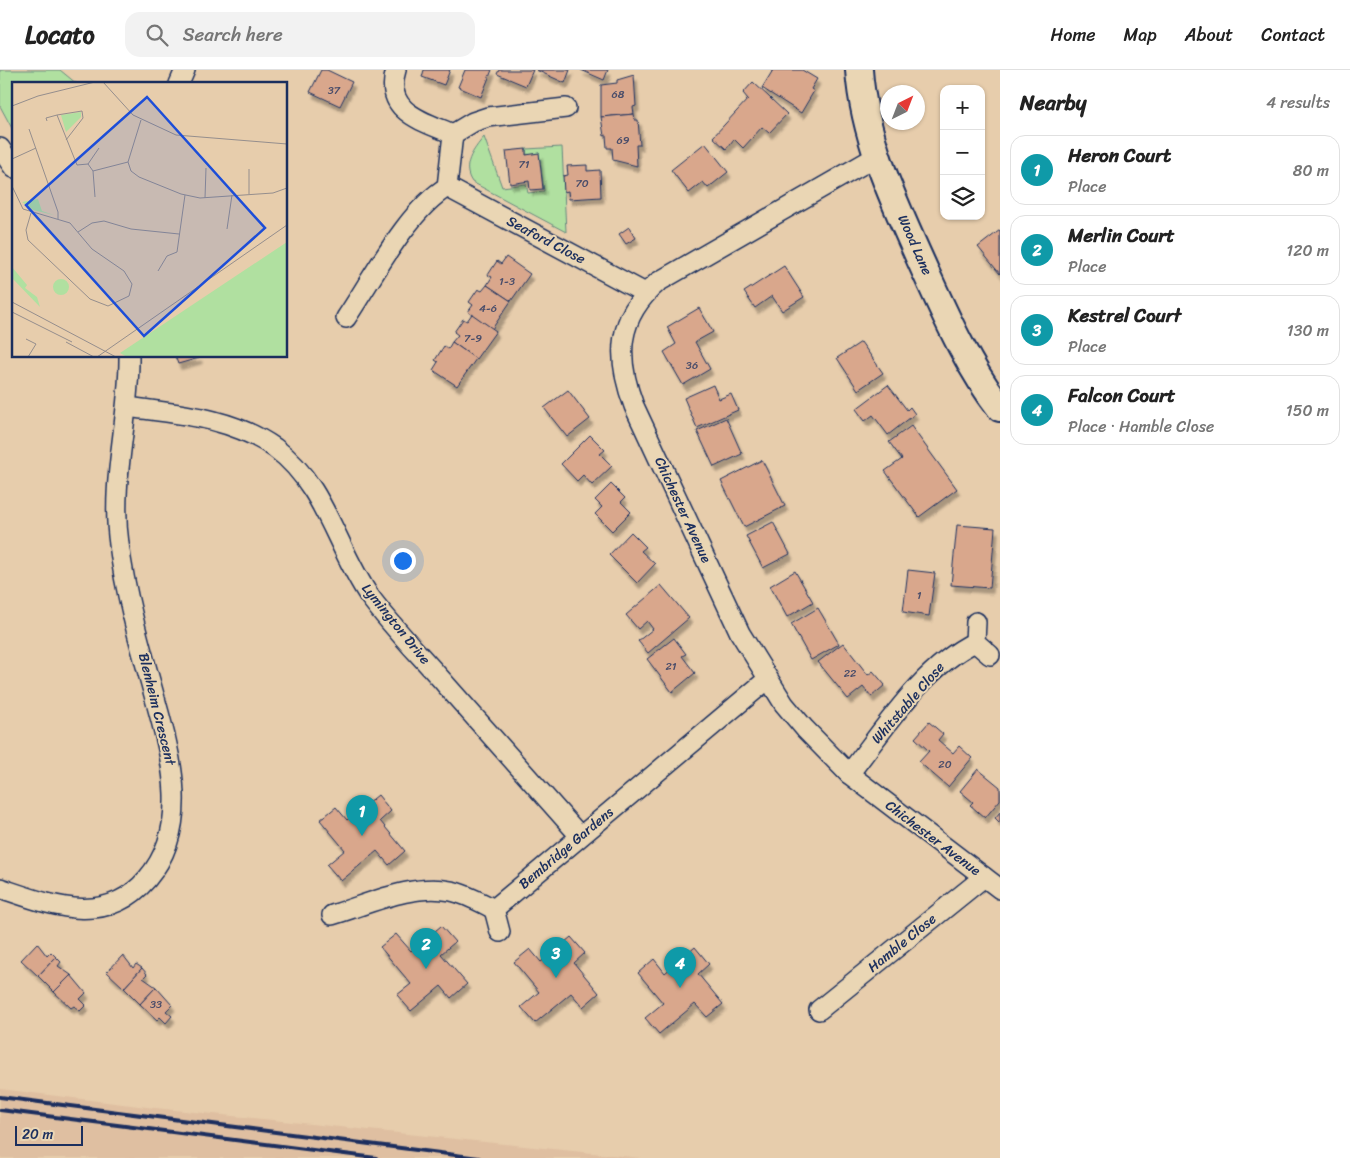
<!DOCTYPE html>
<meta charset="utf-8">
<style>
:root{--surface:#fff;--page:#f2f2f2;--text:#222;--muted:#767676;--line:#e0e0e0;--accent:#7c3aed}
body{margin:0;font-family:Sriracha,sans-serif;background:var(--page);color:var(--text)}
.controls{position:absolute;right:15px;top:15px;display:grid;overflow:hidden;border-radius:10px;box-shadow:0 1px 4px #0004}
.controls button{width:45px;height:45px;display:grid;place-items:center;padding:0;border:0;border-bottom:1px solid var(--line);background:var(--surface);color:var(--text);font:25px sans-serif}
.compass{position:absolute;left:880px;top:15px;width:45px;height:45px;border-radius:50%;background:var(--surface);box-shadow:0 1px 4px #0004;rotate:42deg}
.scale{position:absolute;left:15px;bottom:12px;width:68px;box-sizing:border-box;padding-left:5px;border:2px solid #1b2f5e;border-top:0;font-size:14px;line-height:18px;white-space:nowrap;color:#1b2f5e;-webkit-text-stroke:4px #ead6b4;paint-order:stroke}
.you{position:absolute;left:402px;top:490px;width:18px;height:18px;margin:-12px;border:4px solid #fff;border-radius:50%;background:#1a73e8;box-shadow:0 0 0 8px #1a73e833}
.badge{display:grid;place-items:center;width:32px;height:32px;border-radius:50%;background:var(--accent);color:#fff;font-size:16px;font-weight:700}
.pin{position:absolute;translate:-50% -41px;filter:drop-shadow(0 1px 2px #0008)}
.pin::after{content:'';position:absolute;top:26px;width:18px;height:15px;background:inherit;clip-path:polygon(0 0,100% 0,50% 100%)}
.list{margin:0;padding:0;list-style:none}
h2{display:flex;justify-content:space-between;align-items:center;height:65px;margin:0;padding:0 20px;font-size:21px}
h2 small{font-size:16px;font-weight:400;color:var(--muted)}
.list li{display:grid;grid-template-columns:32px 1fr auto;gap:15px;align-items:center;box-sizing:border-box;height:70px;margin:0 10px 10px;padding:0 10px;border:1px solid var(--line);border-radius:15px}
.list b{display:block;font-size:19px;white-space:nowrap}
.list p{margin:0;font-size:16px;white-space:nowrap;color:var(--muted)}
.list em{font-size:16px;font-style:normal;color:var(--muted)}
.icon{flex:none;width:28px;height:28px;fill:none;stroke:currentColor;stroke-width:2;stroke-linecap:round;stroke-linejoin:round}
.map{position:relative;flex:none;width:1000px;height:1088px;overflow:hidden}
header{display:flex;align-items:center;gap:30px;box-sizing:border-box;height:70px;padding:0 25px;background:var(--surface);border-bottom:1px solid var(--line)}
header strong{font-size:24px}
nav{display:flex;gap:28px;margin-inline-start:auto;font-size:18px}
.search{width:350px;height:45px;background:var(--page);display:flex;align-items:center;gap:12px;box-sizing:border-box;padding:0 18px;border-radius:15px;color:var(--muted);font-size:19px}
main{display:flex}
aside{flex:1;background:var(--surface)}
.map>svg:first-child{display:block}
.built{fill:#dfbfa1}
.green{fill:#b0e0a0;stroke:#66887f}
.building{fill:#d9a78c;stroke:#1b2f5e;filter:url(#shadow)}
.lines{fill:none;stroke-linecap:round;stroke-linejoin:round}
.street-casing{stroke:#1b2f5e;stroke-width:22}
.secondary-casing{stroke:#1b2f5e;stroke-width:30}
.street{stroke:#ead6b4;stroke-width:19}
.secondary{stroke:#ead6b4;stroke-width:26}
.rail{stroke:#1b2f5e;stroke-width:4}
.labels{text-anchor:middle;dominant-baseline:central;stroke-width:4;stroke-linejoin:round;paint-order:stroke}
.number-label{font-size:11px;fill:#4a4d6a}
.street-label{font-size:14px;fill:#1b2f5e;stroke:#ead6b4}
.inset-road{fill:none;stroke:#958e8d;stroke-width:1}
.view{fill:#1d4ed8;fill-opacity:0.15;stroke:#1d4ed8;stroke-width:2.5}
.inset-edge{fill:none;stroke:#1b2f5e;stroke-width:2.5}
</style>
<header>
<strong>Locato</strong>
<div class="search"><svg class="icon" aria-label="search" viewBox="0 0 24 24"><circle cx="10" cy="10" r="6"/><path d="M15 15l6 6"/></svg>Search here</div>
<nav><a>Home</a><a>Map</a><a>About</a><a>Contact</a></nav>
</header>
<main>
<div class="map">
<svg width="1000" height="1088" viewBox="0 0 1000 1088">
<defs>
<filter id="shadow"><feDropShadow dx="3" dy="5.5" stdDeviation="1" flood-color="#0004"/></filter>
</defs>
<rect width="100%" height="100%" fill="#e7cdac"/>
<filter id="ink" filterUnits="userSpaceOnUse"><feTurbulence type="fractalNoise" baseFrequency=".02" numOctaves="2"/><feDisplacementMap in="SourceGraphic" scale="10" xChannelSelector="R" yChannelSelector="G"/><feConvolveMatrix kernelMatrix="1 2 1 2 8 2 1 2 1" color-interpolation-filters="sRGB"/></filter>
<g filter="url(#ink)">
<polygon class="built" points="0,1019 155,1038 641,1088 0,1088"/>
<g class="green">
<polygon points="0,0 60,0 77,14 14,14 14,62 0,36"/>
<path d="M484 67 502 117 526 114 528 123 544 121 539 84 526 85V79L562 77 566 162 472 112C461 96 473 80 484 67Z"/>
</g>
<g class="building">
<polygon points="321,0 327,0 352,12 340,36 310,22"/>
<polygon points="424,0 450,0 444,15 422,7"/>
<polygon points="465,0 492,0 481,27 458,17"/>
<polygon points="499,0 533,0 526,16 497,4"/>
<polygon points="536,0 570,0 565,13"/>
<polygon points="581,0 608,0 604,10"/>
<polygon points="773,0 802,0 817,9 811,19 814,21 801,43 762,18"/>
<polygon points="634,5 636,36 633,37 634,44 601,47 601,15 617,13 617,10"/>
<polygon points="753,12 787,44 769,63 762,57 743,78 734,69 726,79 713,67 748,29 743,23"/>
<polygon points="634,44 635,50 638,50 640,75 636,75 637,96 613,90 612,78 607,78 606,65 604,66 601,47"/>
<polygon points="705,73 728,102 708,118 703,112 689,123 671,100"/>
<polygon points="526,79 526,85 539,83 543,119 530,120 529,111 510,114 506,81"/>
<polygon points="587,95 587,101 600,100 601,127 569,129 568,121 564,122 563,106 568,105 567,96"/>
<polygon points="629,157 636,168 626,174 619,164"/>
<polygon points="1000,160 1000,204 978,177"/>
<polygon points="506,187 530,204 511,231 487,215 492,207 488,205 495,194 497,191 501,194"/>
<polygon points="784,196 804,227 782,241 772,226 755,238 744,222"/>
<polygon points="487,215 511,231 492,259 468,242 473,235 469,232 478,219 482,221"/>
<polygon points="699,238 713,262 695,272 710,299 683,315 664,282 676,274 667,257"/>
<polygon points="472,244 496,261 476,289 452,272 458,265 454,262 463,249 467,251"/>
<polygon points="452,272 476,289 457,316 433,300 438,292 435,290 444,276 448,279"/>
<polygon points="861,272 883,303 858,320 837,288"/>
<polygon points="175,286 199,286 199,288 178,294"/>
<polygon points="713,315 719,329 731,324 738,340 697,358 684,328"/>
<polygon points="888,315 907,340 910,337 915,344 888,365 873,345 865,351 856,339"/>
<polygon points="568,320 590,349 567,367 544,338"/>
<polygon points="726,348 742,384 714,397 697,361"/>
<polygon points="911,356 957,419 919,447 885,401 902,389 889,372"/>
<polygon points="590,365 605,380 600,384 612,396 592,415 583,405 577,411 561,394"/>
<polygon points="762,390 785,436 744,457 721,411"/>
<polygon points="611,414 625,428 621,432 631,442 612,461 595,444 602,437 595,430"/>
<polygon points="773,452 790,484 763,498 746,466"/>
<polygon points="957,455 995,458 990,518 951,515"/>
<polygon points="631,462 646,477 641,481 655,494 637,513 609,485"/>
<polygon points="908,500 935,503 929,546 903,542"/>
<polygon points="795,501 813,532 787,547 770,516"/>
<polygon points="661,515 689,548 648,583 638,571 653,559 647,551 638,559 626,545"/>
<polygon points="818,538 839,574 811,590 791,554"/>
<polygon points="674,568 686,584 682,586 695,603 672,622 647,589"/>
<polygon points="843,573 868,605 873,601 885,615 871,627 863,617 848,629 818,592"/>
<polygon points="929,652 943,664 938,670 953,683 959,676 972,688 948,717 919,692 929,681 915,668"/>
<polygon points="978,699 1000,717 1000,730 985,748 970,735 973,732 960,721"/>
<polygon points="378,725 391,741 380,751 405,781 389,795 377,781 341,811 327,795 345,780 320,750 336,737 347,750"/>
<polygon points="1000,742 1000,753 995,748"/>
<polygon points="441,856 455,872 441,884 467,914 451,928 441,916 411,941 397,925 411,914 380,877 396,864 411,881"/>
<polygon points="571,867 585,883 574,893 599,923 583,937 571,923 535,953 521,937 539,922 514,892 530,879 541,892"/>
<polygon points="37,873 47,886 51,882 56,887 38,906 21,890"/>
<polygon points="695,877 709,894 698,904 723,934 707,947 695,934 659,964 645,948 663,933 638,903 654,889 665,903"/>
<polygon points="123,885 133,898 136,894 142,898 124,918 107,902"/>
<polygon points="56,887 61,892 58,896 71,905 54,922 38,906"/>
<polygon points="142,898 147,904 143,908 156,917 140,934 124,918"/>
<polygon points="71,905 86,923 80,929 86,935 80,941 74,936 71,938 54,922"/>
<polygon points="156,917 172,935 166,941 172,946 166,953 160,947 157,950 140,934"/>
</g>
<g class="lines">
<g class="street-casing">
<g id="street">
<path d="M396 0C383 42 423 51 453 64L447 117 645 223"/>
<polyline points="179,14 185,0"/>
<polyline points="453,64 473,52 488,47 566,38"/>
<polyline points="0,78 14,98"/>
<path d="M877 86 658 212C616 248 616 288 634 336L740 563 784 634 805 659 849 704 1000 819"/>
<path d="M346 248C373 208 407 141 447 117"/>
<path d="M127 337C179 344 231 347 275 378 325 415 336 478 370 527 393 558 421 586 447 616 491 666 536 716 580 766"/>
<polyline points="976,552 975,572 990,585"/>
<path d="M849 704C885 658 922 598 975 572"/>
<path d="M0 818C51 835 105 858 147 809 195 753 168 677 151 614 138 568 125 522 119 474 110 411 130 349 129 286"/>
<polyline points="494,839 500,862"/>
<path d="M332 845C369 834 412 813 451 821 466 824 480 832 494 839L768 609"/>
<polyline points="819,940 984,807"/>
</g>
</g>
<g class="secondary-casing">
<path id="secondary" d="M859 0C864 72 898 140 927 205 948 251 969 298 1000 338"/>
</g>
<use href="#street" class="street"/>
<use href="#secondary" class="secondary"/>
<g class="rail">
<polyline points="0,1027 479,1088"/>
<polyline points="0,1040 376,1088"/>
</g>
</g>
</g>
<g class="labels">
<g class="number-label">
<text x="334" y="20">37</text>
<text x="618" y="24">68</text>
<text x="623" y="70">69</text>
<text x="524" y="94">71</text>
<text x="582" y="113">70</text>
<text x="507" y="211">1-3</text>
<text x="488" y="238">4-6</text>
<text x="473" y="268">7-9</text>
<text x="692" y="295">36</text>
<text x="919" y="525">1</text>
<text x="671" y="596">21</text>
<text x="850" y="603">22</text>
<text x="945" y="694">20</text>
<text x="156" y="934">33</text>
</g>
<g class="street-label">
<text transform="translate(546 170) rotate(28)">Seaford Close</text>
<text transform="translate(915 175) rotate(66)">Wood Lane</text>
<text transform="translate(683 440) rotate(65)">Chichester Avenue</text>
<text transform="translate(396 554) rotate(51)">Lymington Drive</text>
<text transform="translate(908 633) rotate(-49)">Whitstable Close</text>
<text transform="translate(157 639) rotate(76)">Blenheim Crescent</text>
<text transform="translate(933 768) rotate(37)">Chichester Avenue</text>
<text transform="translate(566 778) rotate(-40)">Bembridge Gardens</text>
<text transform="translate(902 873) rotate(-39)">Hamble Close</text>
</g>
</g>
<g transform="translate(12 12)">
<rect width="275" height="275" fill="#e7cdac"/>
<path d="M69 30V35L54 50 49 33ZM26 117 30 129 42 133 21 128 10 120ZM275 160 274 275H115L108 271ZM0 185 15 203 13 206 25 215 28 225 0 196ZM41 205a8 8 0 1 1 16 0a8 8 0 1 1-16 0Z" fill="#b0e0a0"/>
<path class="inset-road" d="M91 0 121 33 164 53 275 62M0 24 26 14 83 0M45 33 65 83 76 82 81 89 116 80M129 38 116 80 119 89 127 95 169 112 188 116 261 111 275 106M35 39 34 36 45 33 70 29 71 36 54 58M17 47 46 130V137M0 77 24 66M76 82 87 66M81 89 83 115M0 104 11 127 58 141 80 167 112 189 120 202 117 214 96 224 78 217 16 158 14 148 19 131M237 112V87M193 116 194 86M215 147 220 113M66 150 80 141 92 139 119 147 167 152M146 189 155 174 165 170 173 113M0 220 104 275M0 230 60 260M14 257 24 262 16 275M54 260 82 275M85 275 275 143"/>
<path class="view" d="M135 15 253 146 132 254 14 123Z"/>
<rect width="275" height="275" class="inset-edge"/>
</g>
</svg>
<div class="controls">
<button>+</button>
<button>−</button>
<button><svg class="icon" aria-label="layers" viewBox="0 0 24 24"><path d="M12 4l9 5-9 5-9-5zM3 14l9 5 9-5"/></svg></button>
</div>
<svg class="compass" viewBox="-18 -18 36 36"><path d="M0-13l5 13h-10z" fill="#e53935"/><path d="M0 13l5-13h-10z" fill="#767676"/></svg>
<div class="scale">20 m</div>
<div class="you"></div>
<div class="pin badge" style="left:362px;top:766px;background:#0f9aa8">1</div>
<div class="pin badge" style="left:426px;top:899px;background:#0f9aa8">2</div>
<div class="pin badge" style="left:556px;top:908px;background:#0f9aa8">3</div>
<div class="pin badge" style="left:680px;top:918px;background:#0f9aa8">4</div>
</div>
<aside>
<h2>Nearby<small>4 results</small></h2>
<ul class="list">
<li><span class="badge" style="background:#0f9aa8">1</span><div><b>Heron Court</b><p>Place</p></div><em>80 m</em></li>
<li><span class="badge" style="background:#0f9aa8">2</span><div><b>Merlin Court</b><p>Place</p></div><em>120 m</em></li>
<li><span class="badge" style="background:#0f9aa8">3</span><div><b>Kestrel Court</b><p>Place</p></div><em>130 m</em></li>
<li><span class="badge" style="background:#0f9aa8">4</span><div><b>Falcon Court</b><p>Place · Hamble Close</p></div><em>150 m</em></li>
</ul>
</aside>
</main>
